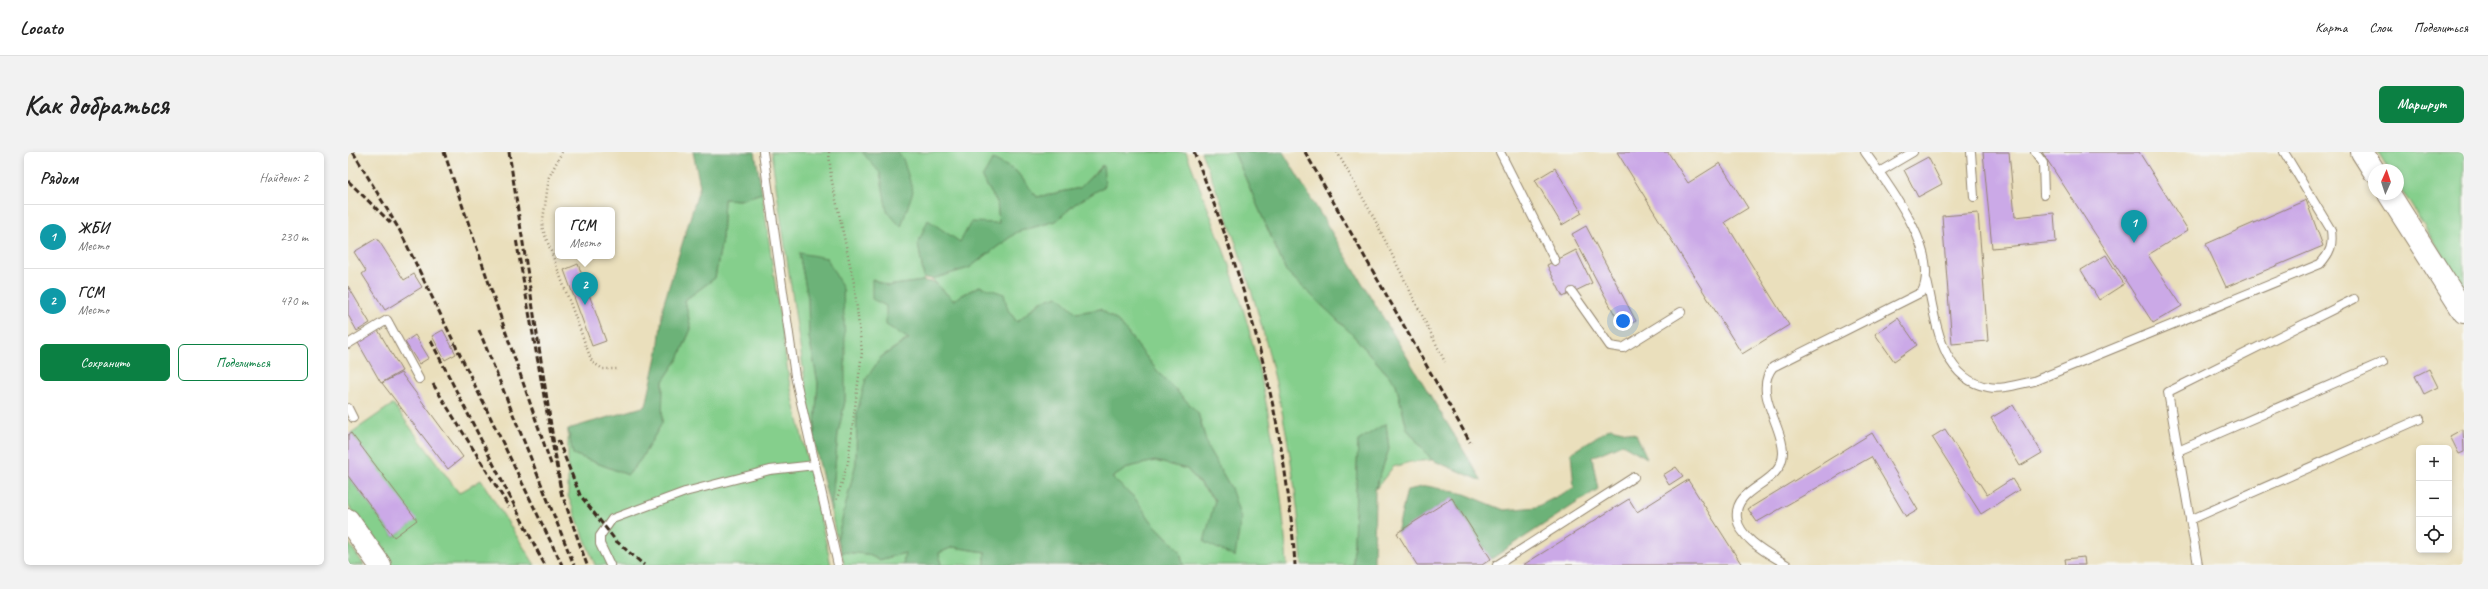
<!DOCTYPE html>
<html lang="ru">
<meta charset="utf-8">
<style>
:root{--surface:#fff;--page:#f2f2f2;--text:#222;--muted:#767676;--line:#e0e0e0;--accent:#0b8043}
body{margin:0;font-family:Caveat,sans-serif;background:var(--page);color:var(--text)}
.controls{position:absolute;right:12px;bottom:12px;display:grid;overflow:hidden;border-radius:6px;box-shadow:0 2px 6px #0003}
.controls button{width:36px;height:36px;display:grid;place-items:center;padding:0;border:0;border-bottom:1px solid var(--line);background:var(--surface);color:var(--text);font:20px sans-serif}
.compass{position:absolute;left:2020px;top:12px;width:36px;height:36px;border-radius:50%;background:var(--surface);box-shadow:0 2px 6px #0003;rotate:3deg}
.you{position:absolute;left:1275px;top:169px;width:14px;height:14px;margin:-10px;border:3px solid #fff;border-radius:50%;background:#1a73e8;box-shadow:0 0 0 6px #1a73e833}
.badge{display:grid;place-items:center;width:26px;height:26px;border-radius:50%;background:var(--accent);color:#fff;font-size:13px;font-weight:700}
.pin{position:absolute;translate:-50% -33px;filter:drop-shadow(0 1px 2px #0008)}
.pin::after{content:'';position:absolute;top:21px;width:14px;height:12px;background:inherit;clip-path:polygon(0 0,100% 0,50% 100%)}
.popup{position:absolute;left:207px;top:55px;width:60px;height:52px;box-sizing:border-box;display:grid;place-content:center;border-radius:6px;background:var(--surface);filter:drop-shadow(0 1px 3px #0005);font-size:13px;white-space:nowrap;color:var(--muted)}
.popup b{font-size:15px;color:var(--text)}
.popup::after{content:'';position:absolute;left:50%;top:100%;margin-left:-8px;border:8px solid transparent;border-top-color:var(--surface)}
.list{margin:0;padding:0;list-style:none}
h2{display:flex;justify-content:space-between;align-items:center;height:52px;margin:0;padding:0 16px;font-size:17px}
h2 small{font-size:13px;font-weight:400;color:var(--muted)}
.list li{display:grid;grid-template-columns:26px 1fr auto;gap:12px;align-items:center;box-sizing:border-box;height:64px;padding:0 16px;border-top:1px solid var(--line)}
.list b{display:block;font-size:15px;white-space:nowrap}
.list p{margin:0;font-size:13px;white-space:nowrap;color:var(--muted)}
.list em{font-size:13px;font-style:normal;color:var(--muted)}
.actions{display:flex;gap:8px;padding:12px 16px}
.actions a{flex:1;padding:9px 0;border:1px solid var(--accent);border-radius:6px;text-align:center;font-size:14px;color:var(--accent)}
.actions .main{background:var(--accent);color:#fff}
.icon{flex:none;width:22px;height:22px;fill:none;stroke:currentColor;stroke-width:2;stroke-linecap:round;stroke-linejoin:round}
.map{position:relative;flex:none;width:2116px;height:413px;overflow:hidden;border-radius:6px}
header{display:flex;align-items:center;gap:24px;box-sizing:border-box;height:56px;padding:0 20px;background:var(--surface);border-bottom:1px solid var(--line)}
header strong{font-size:19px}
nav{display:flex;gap:22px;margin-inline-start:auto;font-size:14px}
.intro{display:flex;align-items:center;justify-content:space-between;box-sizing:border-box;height:96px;padding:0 24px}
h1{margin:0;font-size:28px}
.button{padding:10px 18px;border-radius:6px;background:var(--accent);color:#fff;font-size:14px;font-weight:700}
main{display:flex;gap:24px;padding:0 24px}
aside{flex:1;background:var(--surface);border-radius:6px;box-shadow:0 2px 6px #0003}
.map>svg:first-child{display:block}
.green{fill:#85cf8c;stroke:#607c55}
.forest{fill:#6cb278;stroke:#546e4b}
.building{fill:#cba9e7}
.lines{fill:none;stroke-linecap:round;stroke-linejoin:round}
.lane-casing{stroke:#92846d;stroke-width:10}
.secondary-casing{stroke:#92846d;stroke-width:24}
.path{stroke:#92846d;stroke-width:2.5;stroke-dasharray:1 3;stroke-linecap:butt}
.lane{stroke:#fff;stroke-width:8}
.secondary{stroke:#fff;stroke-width:22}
.rail{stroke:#3b2a1e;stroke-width:3;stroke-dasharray:6 3;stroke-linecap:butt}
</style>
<header>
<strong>Locato</strong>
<nav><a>Карта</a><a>Слои</a><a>Поделиться</a></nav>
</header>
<div class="intro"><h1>Как добраться</h1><a class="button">Маршрут</a></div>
<main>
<aside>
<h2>Рядом<small>Найдено: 2</small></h2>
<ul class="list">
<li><span class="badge" style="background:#0f9aa8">1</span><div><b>ЖБИ</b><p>Место</p></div><em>230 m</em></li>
<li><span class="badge" style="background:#0f9aa8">2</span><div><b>ГСМ</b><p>Место</p></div><em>470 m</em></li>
</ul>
<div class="actions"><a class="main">Сохранить</a><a>Поделиться</a></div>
</aside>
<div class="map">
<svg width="2116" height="413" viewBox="0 0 2116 413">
<rect width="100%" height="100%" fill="#f6f6f2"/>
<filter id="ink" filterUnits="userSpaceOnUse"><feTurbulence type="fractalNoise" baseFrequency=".025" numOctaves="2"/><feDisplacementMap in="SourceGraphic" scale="8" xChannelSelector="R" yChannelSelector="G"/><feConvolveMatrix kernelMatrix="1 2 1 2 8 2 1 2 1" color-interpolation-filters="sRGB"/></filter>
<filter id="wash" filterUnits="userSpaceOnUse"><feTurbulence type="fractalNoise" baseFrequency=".012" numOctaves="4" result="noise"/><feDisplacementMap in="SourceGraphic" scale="16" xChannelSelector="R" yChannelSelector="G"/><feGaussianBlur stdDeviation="0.9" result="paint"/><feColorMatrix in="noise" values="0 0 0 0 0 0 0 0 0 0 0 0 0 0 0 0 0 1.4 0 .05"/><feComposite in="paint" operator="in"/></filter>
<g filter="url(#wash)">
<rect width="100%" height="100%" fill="#eadfbc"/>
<g class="green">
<path d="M423 0H838C860 57 884 115 900 174 921 251 934 333 939 413H835L832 399 804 370 786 345 764 326 781 315 807 309 839 317 867 349 857 390 887 404 883 336 860 296 850 261 811 221 771 170 752 157 729 161 692 149 669 170 660 158 631 134 605 148 584 127 621 116 669 80 708 69 727 52 757 34 754 13 732 36 689 45 668 19 634 26 649 50 651 71 612 90 570 91 576 126 575 129 539 134 525 127 538 154 561 186 533 205 509 260 508 311 489 388 483 360 490 281 497 249 495 137 451 101 460 146 461 185 470 231 466 289Z"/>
<path d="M853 0H886L938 119 1003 181 1048 232 1059 277 1084 308 1062 310 1045 315 1027 338 1041 297 1038 272 1010 289 1005 413H954C946 271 908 131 853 0Z"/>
<polygon points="2030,0 2116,0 2116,138 2050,32 2050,18 2041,18"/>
<polygon points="414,41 441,228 483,413 247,413 220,344 220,277 225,302 280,323 293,307 314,271 315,229 330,207 343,177 337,148 367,126 374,87 376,47 392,48"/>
<polygon points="45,252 111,341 133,328 187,413 44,413 0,353 0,324 46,385 68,368 3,281"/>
<polygon points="0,390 16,413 0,413"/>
<polygon points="605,395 637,400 637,413 593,413 591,401"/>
<polygon points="493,400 519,402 531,408 557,401 555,413 496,413"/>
</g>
<g class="forest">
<polygon points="345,0 407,0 414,41 392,48 376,47 374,87 367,126 337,148 343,177 330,207 315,229 314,271 293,307 280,323 225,302 220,277 298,254 310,200 315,154 352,34"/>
<polygon points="514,0 549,0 555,7 565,39 553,75 539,59 532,21"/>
<polygon points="886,0 935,0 1134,329 1084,308 1059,277 1048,232 1003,181 938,119"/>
<polygon points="645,7 668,19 689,45 732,36 755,13 757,34 727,52 708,69 669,80 621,116 584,127 576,126 570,91 580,68 612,90 623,70 651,71 649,50 634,26"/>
<polygon points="451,101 479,106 495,137 497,195 497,249 490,281 483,360 466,289 470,231 461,185 460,146"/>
<polygon points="524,127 539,134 575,129 586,130 605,148 632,134 656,142 660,158 669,170 693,149 710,144 729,161 752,157 771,170 811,221 850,261 860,296 883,336 893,366 887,405 856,390 867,348 839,317 807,309 781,315 764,326 786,345 804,370 832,399 835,413 637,413 637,400 605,395 591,401 593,413 555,413 557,401 531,408 519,402 493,400 489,388 508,311 509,260 518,227 533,205 561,187 538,173 538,154 524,147"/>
<polygon points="1038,271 1041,297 1027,338 1026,413 1005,413 1010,289"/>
<polygon points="1262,276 1288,282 1299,306 1274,292 1244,305 1250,337 1143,407 1104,346 1049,381 1059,338 1079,334 1117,342 1156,358 1188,355 1226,336 1223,301"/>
</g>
<g id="blocks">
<g class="building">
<polygon points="1269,0 1320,0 1340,31 1372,11 1400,56 1377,70 1441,173 1394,202"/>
<polygon points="1635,0 1661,0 1667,65 1706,61 1708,90 1644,96"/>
<polygon points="1694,0 1791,0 1840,78 1800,103 1834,154 1805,171"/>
<polygon points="1580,5 1594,32 1570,45 1556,18"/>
<polygon points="1207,16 1234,61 1214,73 1187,28"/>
<polygon points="1958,48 1975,94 1878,135 1858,92"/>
<polygon points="1630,61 1640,189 1604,192 1594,64"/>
<polygon points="1238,74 1288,169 1274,176 1224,82"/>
<polygon points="29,86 56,128 66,122 74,135 37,158 14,122 18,119 6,100"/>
<polygon points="1228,98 1244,131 1215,145 1199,113"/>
<polygon points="1758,103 1776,132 1751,148 1733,118"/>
<polygon points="230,112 258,189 244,194 216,118"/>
<polygon points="0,134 22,171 9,179 0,163"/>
<polygon points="1550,166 1569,193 1546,209 1527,182"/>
<polygon points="30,178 54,219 33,231 9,189"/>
<polygon points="95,178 108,202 97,208 84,184"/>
<polygon points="67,183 81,206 71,212 57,190"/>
<polygon points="2081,217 2090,235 2076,242 2067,224"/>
<polygon points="53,221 115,305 100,317 34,231"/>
<polygon points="1665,253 1694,301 1672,314 1643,266"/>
<polygon points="1597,277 1639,343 1664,327 1671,338 1633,362 1584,285"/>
<polygon points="2115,277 2116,300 2111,302 2102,284"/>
<polygon points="3,281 69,368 46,385 0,324 0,283"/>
<polygon points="1524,281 1570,358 1558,365 1523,305 1409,370 1400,357"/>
<polygon points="1328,315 1335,324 1321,333 1315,323"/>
<polygon points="1340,328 1394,413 1175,413 1281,347 1289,360"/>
<polygon points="1104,346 1143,407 1134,413 1069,413 1049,381"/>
<polygon points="1736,405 1737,413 1718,413 1717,407"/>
</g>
</g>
</g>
<g filter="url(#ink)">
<use href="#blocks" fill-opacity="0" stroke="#92846d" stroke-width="1"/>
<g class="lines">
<g class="lane-casing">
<g id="lane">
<polyline points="415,0 447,224 490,413"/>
<polyline points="1152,0 1207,109"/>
<polyline points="1623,0 1626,45"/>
<polyline points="1687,0 1695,11 1696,43"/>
<polyline points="1531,20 1565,0"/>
<path d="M1579 129C1588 167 1592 227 1640 235 1654 238 1671 232 1686 229L1972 112C1983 100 1985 93 1983 78L1936 0"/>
<polyline points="1224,140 1262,194 1275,196 1333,160"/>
<polyline points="0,192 39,168 71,227"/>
<polyline points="0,256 5,266"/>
<polyline points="1830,299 2035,210"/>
<polyline points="1842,368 2072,267"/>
<polyline points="262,413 252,392 252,384 264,367 337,340 422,318 467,313"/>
<polyline points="1149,413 1286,325"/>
<path d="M1439 413C1423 403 1391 387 1389 366 1385 334 1434 334 1435 301 1435 273 1404 240 1425 215L1574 140C1593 100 1540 33 1517 0"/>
<polyline points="1850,413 1820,240 2006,147"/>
</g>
</g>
<g class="secondary-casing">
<g id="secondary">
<polyline points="2014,0 2026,19"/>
<polyline points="2041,42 2116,160"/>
<polyline points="0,368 32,413"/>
</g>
</g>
<g class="path">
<polyline points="214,0 201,25 194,75 244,210 255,217 270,217"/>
<polyline points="481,0 483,25 506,131 514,200 500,310 488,350"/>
<polyline points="989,0 1025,64 1097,210"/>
</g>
<use href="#lane" class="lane"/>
<use href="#secondary" class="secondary"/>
<g class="rail">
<polyline points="5,0 52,79 214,413"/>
<polyline points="96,0 204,315"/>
<polyline points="161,0 214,345 168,87"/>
<path d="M846 0C899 132 938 270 947 413"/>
<polyline points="957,0 1122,290"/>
<polyline points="0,29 43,71"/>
<polyline points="131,178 226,413"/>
<polyline points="83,189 192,404"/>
<polyline points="85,232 161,355"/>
<polyline points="210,288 232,343 268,389 296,413"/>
<polyline points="213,339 239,413"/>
<polyline points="189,399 197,413"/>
</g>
</g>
</g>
</svg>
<div class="controls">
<button>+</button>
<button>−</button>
<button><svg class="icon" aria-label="locate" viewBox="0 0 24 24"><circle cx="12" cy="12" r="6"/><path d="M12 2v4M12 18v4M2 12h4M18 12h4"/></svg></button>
</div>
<svg class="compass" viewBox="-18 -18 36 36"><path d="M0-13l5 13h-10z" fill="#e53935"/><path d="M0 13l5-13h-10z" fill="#767676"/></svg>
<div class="you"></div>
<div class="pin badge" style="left:1786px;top:91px;background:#0f9aa8">1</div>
<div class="pin badge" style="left:237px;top:153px;background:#0f9aa8">2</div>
<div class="popup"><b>ГСМ</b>Место</div>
</div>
</main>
